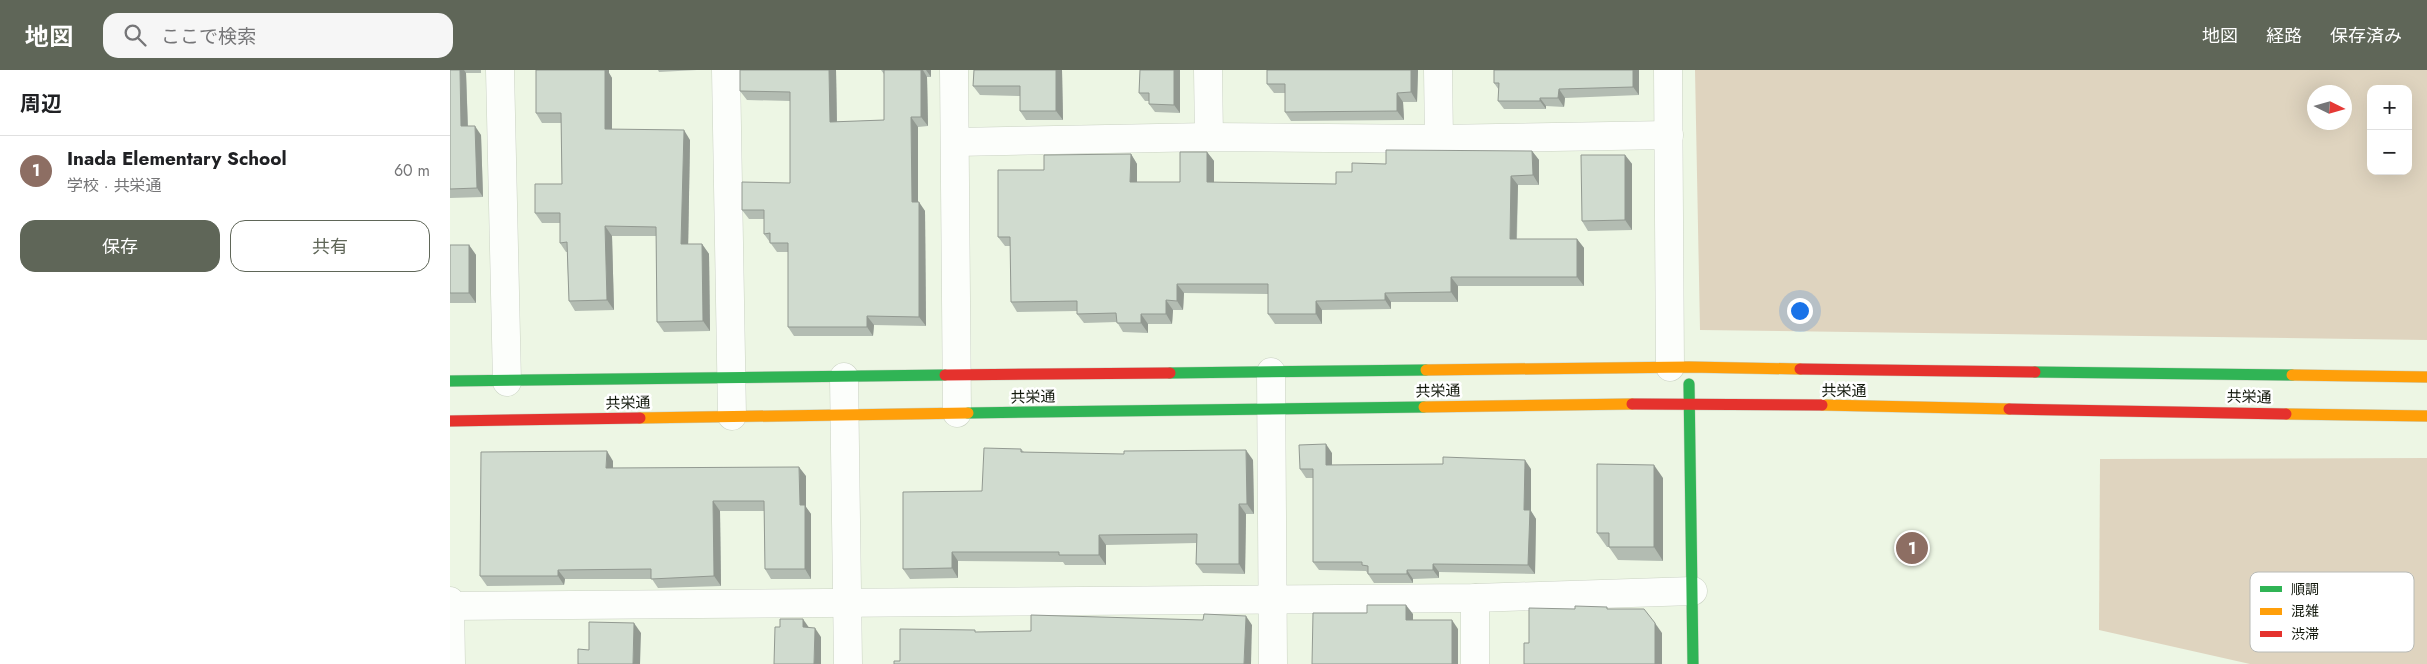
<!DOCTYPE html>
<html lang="ja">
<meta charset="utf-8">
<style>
:root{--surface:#fff;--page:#f6f6f6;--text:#202124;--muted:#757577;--line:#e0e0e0;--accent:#5f6658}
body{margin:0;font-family:Jost,"Noto Sans JP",sans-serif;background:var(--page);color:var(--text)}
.controls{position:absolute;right:15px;top:15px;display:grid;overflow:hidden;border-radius:10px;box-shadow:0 5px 20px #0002}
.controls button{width:45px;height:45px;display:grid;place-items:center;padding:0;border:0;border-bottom:1px solid var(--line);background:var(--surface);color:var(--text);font:25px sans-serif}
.compass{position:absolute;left:1857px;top:15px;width:45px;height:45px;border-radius:50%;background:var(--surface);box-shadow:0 5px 20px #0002;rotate:95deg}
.you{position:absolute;left:1349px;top:240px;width:18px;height:18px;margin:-12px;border:4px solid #fff;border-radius:50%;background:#1a73e8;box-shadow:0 0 0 8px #1a73e833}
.badge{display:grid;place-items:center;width:32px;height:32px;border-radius:50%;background:var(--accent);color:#fff;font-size:16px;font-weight:700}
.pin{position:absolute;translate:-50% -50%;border:2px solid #fff;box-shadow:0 1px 5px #0006}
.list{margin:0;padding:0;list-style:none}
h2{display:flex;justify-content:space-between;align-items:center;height:65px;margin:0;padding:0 20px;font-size:21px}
h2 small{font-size:16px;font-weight:400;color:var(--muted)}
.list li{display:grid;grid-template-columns:32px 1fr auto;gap:15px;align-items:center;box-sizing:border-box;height:70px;padding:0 20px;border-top:1px solid var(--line)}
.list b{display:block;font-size:19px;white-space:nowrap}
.list p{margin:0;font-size:16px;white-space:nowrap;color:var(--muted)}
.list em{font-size:16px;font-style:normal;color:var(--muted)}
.actions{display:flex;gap:10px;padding:15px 20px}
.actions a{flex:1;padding:11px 0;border:1px solid var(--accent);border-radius:15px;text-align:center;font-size:18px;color:var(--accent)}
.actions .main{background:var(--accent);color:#fff}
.icon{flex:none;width:28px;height:28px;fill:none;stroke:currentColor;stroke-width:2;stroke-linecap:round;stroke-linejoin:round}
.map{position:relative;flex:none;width:1977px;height:594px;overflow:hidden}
header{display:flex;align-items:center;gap:30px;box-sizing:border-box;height:70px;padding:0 25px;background:var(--accent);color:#fff}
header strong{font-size:24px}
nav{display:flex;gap:28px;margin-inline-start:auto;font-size:18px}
.search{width:350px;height:45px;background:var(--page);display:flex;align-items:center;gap:12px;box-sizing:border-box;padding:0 18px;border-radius:15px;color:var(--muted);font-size:19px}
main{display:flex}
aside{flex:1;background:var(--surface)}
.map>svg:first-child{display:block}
.forest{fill:#dfd4bf;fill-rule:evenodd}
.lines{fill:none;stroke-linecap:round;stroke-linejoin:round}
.street-casing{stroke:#cad2c3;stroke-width:29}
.fast-casing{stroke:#cad2c3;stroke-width:12}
.slow-casing{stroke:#cad2c3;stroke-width:12}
.jam-casing{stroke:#cad2c3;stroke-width:12}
.street{stroke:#fcfefb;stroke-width:28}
.fast{stroke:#30b455;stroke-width:11}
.slow{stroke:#ff9f0a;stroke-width:11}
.jam{stroke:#e5322d;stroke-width:11}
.wall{fill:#b3bcb2}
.shaded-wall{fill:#929991}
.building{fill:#d0dbcf;stroke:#929991}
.labels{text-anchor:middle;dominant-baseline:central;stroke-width:5;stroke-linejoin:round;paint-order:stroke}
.street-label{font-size:15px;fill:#12180c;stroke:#fff}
.key{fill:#fff;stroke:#b8bab6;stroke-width:1}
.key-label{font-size:14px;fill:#12180c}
</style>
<header>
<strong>地図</strong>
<div class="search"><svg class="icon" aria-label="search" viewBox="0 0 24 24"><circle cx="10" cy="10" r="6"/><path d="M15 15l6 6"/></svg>ここで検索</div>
<nav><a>地図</a><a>経路</a><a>保存済み</a></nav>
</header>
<main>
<aside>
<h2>周辺<small></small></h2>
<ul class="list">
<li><span class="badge" style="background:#8d6e63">1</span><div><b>Inada Elementary School</b><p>学校 · 共栄通</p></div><em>60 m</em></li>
</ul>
<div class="actions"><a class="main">保存</a><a>共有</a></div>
</aside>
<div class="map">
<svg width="1977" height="594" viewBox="0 0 1977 594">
<rect width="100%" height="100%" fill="#edf6e4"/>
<g class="forest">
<path d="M1245 0H1977V270L1250 260ZM1921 19H1958V101H1921ZM1864 22H1894V52H1864Z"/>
<polygon points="1977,388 1977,594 1800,594 1649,560 1650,389"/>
</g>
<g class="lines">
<g class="street-casing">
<g id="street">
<polyline points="50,0 57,312"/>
<polyline points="276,0 282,346"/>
<polyline points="504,0 507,343"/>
<polyline points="758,0 759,67"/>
<polyline points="988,0 989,69"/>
<polyline points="1218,0 1220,297"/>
<polyline points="506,72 759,67 989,69 1219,65"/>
<polyline points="821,302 823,594"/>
<polyline points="394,307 398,594"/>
<polyline points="1025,528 1025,594"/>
<polyline points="0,531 1,594"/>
<polyline points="0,536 1025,528 1243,521"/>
</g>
</g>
<g class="fast-casing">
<g id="fast">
<polyline points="1585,302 1842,305"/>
<polyline points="720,303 976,300"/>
<polyline points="0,311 495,305"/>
<polyline points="1239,314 1243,594"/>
<polyline points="518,343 974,337"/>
</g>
</g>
<g class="slow-casing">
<g id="slow">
<polyline points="976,300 1239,297 1350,299"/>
<polyline points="1842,305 1977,307"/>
<polyline points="1372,335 1559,339"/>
<polyline points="974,337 1182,334"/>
<polyline points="1836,344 1977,346"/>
<polyline points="190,348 518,343"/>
</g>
</g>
<g class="jam-casing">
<g id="jam">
<polyline points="1350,299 1585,302"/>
<polyline points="495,305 720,303"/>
<polyline points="1182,334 1372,335"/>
<polyline points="1559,339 1836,344"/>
<polyline points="0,351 190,348"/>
</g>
</g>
<use href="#street" class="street"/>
<use href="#fast" class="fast"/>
<use href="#slow" class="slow"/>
<use href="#jam" class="jam"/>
</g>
<g class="wall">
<polygon points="0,0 31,0 31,3 16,3 18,56 31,65 33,127 0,128"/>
<polygon points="86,0 159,0 159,3 162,8 162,59 240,70 238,174 252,174 259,184 260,261 214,262 207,252 206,166 162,166 164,240 125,241 119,231 117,182 116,182 110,173 110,153 92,153 85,143 112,114 111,53 92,53 86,43"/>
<polygon points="208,0 247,0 209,2"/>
<polygon points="386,0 387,52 434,50 434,4 431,0 481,0 481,7 477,7 478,56 468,57 468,132 475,141 476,256 424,255 423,266 344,266 338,257 338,182 327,182 314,164 314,149 299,149 292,140 340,113 340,31 297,30 290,21"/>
<polygon points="524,0 612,0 613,50 576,50 570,41 570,26 530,25 523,16"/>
<polygon points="690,0 730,0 730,43 705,42 699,34 699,31 695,31 689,23"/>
<polygon points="817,0 968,0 967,32 953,32 954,50 841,51 835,42 835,23 824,23 817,14"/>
<polygon points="1189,0 1189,25 1115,28 1114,37 1096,36 1096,39 1054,39 1048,31 1049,20 1044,13"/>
<polygon points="1082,81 1089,90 1089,115 1068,115 1067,169 1127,169 1134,178 1134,216 1008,216 1008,232 941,232 941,239 872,240 872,254 825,254 818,244 818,224 734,223 733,240 723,240 722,254 698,254 698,263 673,262 667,252 634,253 627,244 627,241 567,242 561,232 560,176 555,176 548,167 594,100 681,84 687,94 687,112 730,112 757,82 764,91 764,113 886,114 902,102 936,94"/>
<polygon points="1175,85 1182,94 1182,160 1138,161 1132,151"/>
<polygon points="0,175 19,175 26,185 26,233 0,233"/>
<polygon points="571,379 574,382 803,390 804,444 796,444 795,504 753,503 746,494 746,473 656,475 656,495 615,495 613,492 508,491 508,508 460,509 453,499 532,421"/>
<polygon points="882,383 882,395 1081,399 1081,441 1086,449 1085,504 989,502 989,508 963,509 963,513 924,513 916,501 869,500 863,492 863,408 856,408 850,399"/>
<polygon points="163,391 163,398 356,406 356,437 361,444 361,509 321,509 315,499 314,441 270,441 271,516 208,518 202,509 115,509 114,515 37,516 30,506"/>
<polygon points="1213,408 1213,491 1168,490 1159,477 1157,477 1147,463"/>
</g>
<g class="shaded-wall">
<polygon points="10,0 14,0 16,3 18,65 11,56"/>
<polygon points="153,0 159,0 159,3 162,8 162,69 155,59"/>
<polygon points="379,0 386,0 387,61 380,52"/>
<polygon points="471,0 473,0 477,7 478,56 471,47"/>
<polygon points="476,0 481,0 481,7"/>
<polygon points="606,0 612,0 613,50 606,41"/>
<polygon points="724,0 730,0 730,43 724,35"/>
<polygon points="961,0 968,0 967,32 961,22"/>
<polygon points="1183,0 1189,0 1189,25 1183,17"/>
<polygon points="1109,19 1115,28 1114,37 1108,28"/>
<polygon points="947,23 953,32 954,50 947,41"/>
<polygon points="1090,28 1096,36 1096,39 1090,31"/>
<polygon points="461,47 468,57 468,141 462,132"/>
<polygon points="25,56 31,65 33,127 27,118"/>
<polygon points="234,60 240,70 238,184 231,174"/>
<polygon points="1082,81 1089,90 1089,115 1083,105"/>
<polygon points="757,82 764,91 764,122 757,112"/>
<polygon points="681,84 687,94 687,121 680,112"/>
<polygon points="1175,85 1182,94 1182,160 1175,150"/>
<polygon points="1061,106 1068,115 1066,178 1060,169"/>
<polygon points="469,132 475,141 476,256 469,247"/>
<polygon points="155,156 162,166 164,240 157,230"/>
<polygon points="1127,169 1134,178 1134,216 1127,207"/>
<polygon points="252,174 259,184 260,261 253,251"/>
<polygon points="19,175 26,185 26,233 19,223"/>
<polygon points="1001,207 1008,216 1008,232 1001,222"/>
<polygon points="727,214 734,223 733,240 727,231"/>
<polygon points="935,223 941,232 941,239 935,230"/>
<polygon points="716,230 723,240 722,254 716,244"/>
<polygon points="866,231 872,240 872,254 866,244"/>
<polygon points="691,244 698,254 698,263 691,253"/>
<polygon points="417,246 424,255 423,266 417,257"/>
<polygon points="876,374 882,383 882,404 876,395"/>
<polygon points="796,380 803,390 804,444 797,434"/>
<polygon points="157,381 163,391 163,408 156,398"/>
<polygon points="1075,390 1081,399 1081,441 1086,449 1085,504 1078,495 1074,440"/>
<polygon points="1204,395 1213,408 1213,491 1204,477"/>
<polygon points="349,397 356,406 356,437 361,444 361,509 355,499 350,435"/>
<polygon points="263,431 270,441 271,516 264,506"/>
<polygon points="789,434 796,444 795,504 789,494"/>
<polygon points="649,465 656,475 656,495 649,485"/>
<polygon points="502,482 508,491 508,508 502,498"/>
<polygon points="983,494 989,502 989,508 983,500"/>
<polygon points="108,500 115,509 114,515 108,506"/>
<polygon points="957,500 963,509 963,513 957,504"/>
<polygon points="956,535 963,544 963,559 956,550"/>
<polygon points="796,546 802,555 801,594 794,594"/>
<polygon points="353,549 360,559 353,557"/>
<polygon points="1002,550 1008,559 1008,594 1002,594"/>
<polygon points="184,553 191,563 190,594 183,594"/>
<polygon points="1205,553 1212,563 1212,594 1205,594"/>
<polygon points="365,558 371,567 371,594 364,594"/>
</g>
<g class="building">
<polygon points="0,0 10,0 11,56 25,56 27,118 0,119"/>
<polygon points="86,0 155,0 155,59 234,60 231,174 252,174 253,251 207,252 206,157 155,156 157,230 119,231 117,172 110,173 110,143 85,143 85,114 112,114 111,43 86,43"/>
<polygon points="290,0 379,0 380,52 434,50 434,0 471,0 471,47 461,47 462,132 469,132 469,247 417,246 417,257 338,257 338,173 320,173 320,163 314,164 314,140 292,140 292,112 340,113 340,22 290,21"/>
<polygon points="524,0 606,0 606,41 570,41 570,16 523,16"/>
<polygon points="690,0 724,0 724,35 699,34 699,23 689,23"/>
<polygon points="817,0 961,0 961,22 947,23 947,41 835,42 835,14 817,14"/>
<polygon points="1044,0 1183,0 1183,17 1109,19 1108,28 1090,28 1090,31 1048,31 1049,13 1044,13"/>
<polygon points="936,80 1082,81 1083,105 1061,106 1060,169 1127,169 1127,207 1001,207 1001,222 935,223 935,230 866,231 866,244 818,244 818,214 727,214 727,231 716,230 716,244 691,244 691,253 667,253 666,243 627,244 627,231 561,232 560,167 548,167 548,100 594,100 594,85 681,84 680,112 730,112 730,82 757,82 757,112 886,114 886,102 902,102 902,93 936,94"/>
<polygon points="1131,85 1175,85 1175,150 1132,151"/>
<rect x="0" y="175" width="19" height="48"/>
<polygon points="876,374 876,395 993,394 993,387 1075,390 1074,440 1080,440 1078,495 983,494 983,500 957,500 957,504 918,504 918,496 912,495 912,492 863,492 863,399 850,399 849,375"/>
<polygon points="534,378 571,379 571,382 674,384 674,381 796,380 797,434 789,434 789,494 746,494 747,464 649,465 649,485 609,485 609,482 502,482 502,498 453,499 453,422 532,421"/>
<polygon points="157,381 156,398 349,397 350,435 355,435 355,499 315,499 314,431 263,431 264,506 201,509 201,499 108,500 108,506 30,506 31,382"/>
<polygon points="1147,394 1204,395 1204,477 1159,477 1159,463 1147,463"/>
<polygon points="917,535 956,535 956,550 1002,550 1002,594 862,594 863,543 917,543"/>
<polygon points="1125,536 1157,537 1157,539 1194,539 1205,553 1205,594 1074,594 1074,573 1079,573 1079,538 1125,539"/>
<polygon points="754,544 796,546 794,594 444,594 444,591 450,591 450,559 525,560 525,562 581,561 581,545 753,550"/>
<polygon points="330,549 353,549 353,557 365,558 364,594 324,594 325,557 330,557"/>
<polygon points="139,552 184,553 183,594 128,594 128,579 139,580"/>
</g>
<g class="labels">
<g class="street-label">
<text transform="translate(988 321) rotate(-1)">共栄通</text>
<text x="1394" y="321">共栄通</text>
<text transform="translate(583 327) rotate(-1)">共栄通</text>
<text transform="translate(1799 327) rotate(1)">共栄通</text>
<text transform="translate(178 333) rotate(-1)">共栄通</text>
</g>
</g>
<rect x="1800" y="502" width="164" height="80" rx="8" class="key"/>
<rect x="1810" y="516" width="22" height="6" fill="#30b455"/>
<rect x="1810" y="538" width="22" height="7" fill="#ff9f0a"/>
<rect x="1810" y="561" width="22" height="6" fill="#e5322d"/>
<g class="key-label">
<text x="1841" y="524">順調</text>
<text x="1841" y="546">混雑</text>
<text x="1841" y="569">渋滞</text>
</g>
</svg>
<div class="controls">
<button>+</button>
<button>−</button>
</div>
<svg class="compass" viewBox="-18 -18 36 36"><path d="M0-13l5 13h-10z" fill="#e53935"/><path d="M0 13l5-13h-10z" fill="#757577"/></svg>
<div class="you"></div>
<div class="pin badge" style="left:1462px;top:478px;background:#8d6e63">1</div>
</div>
</main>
